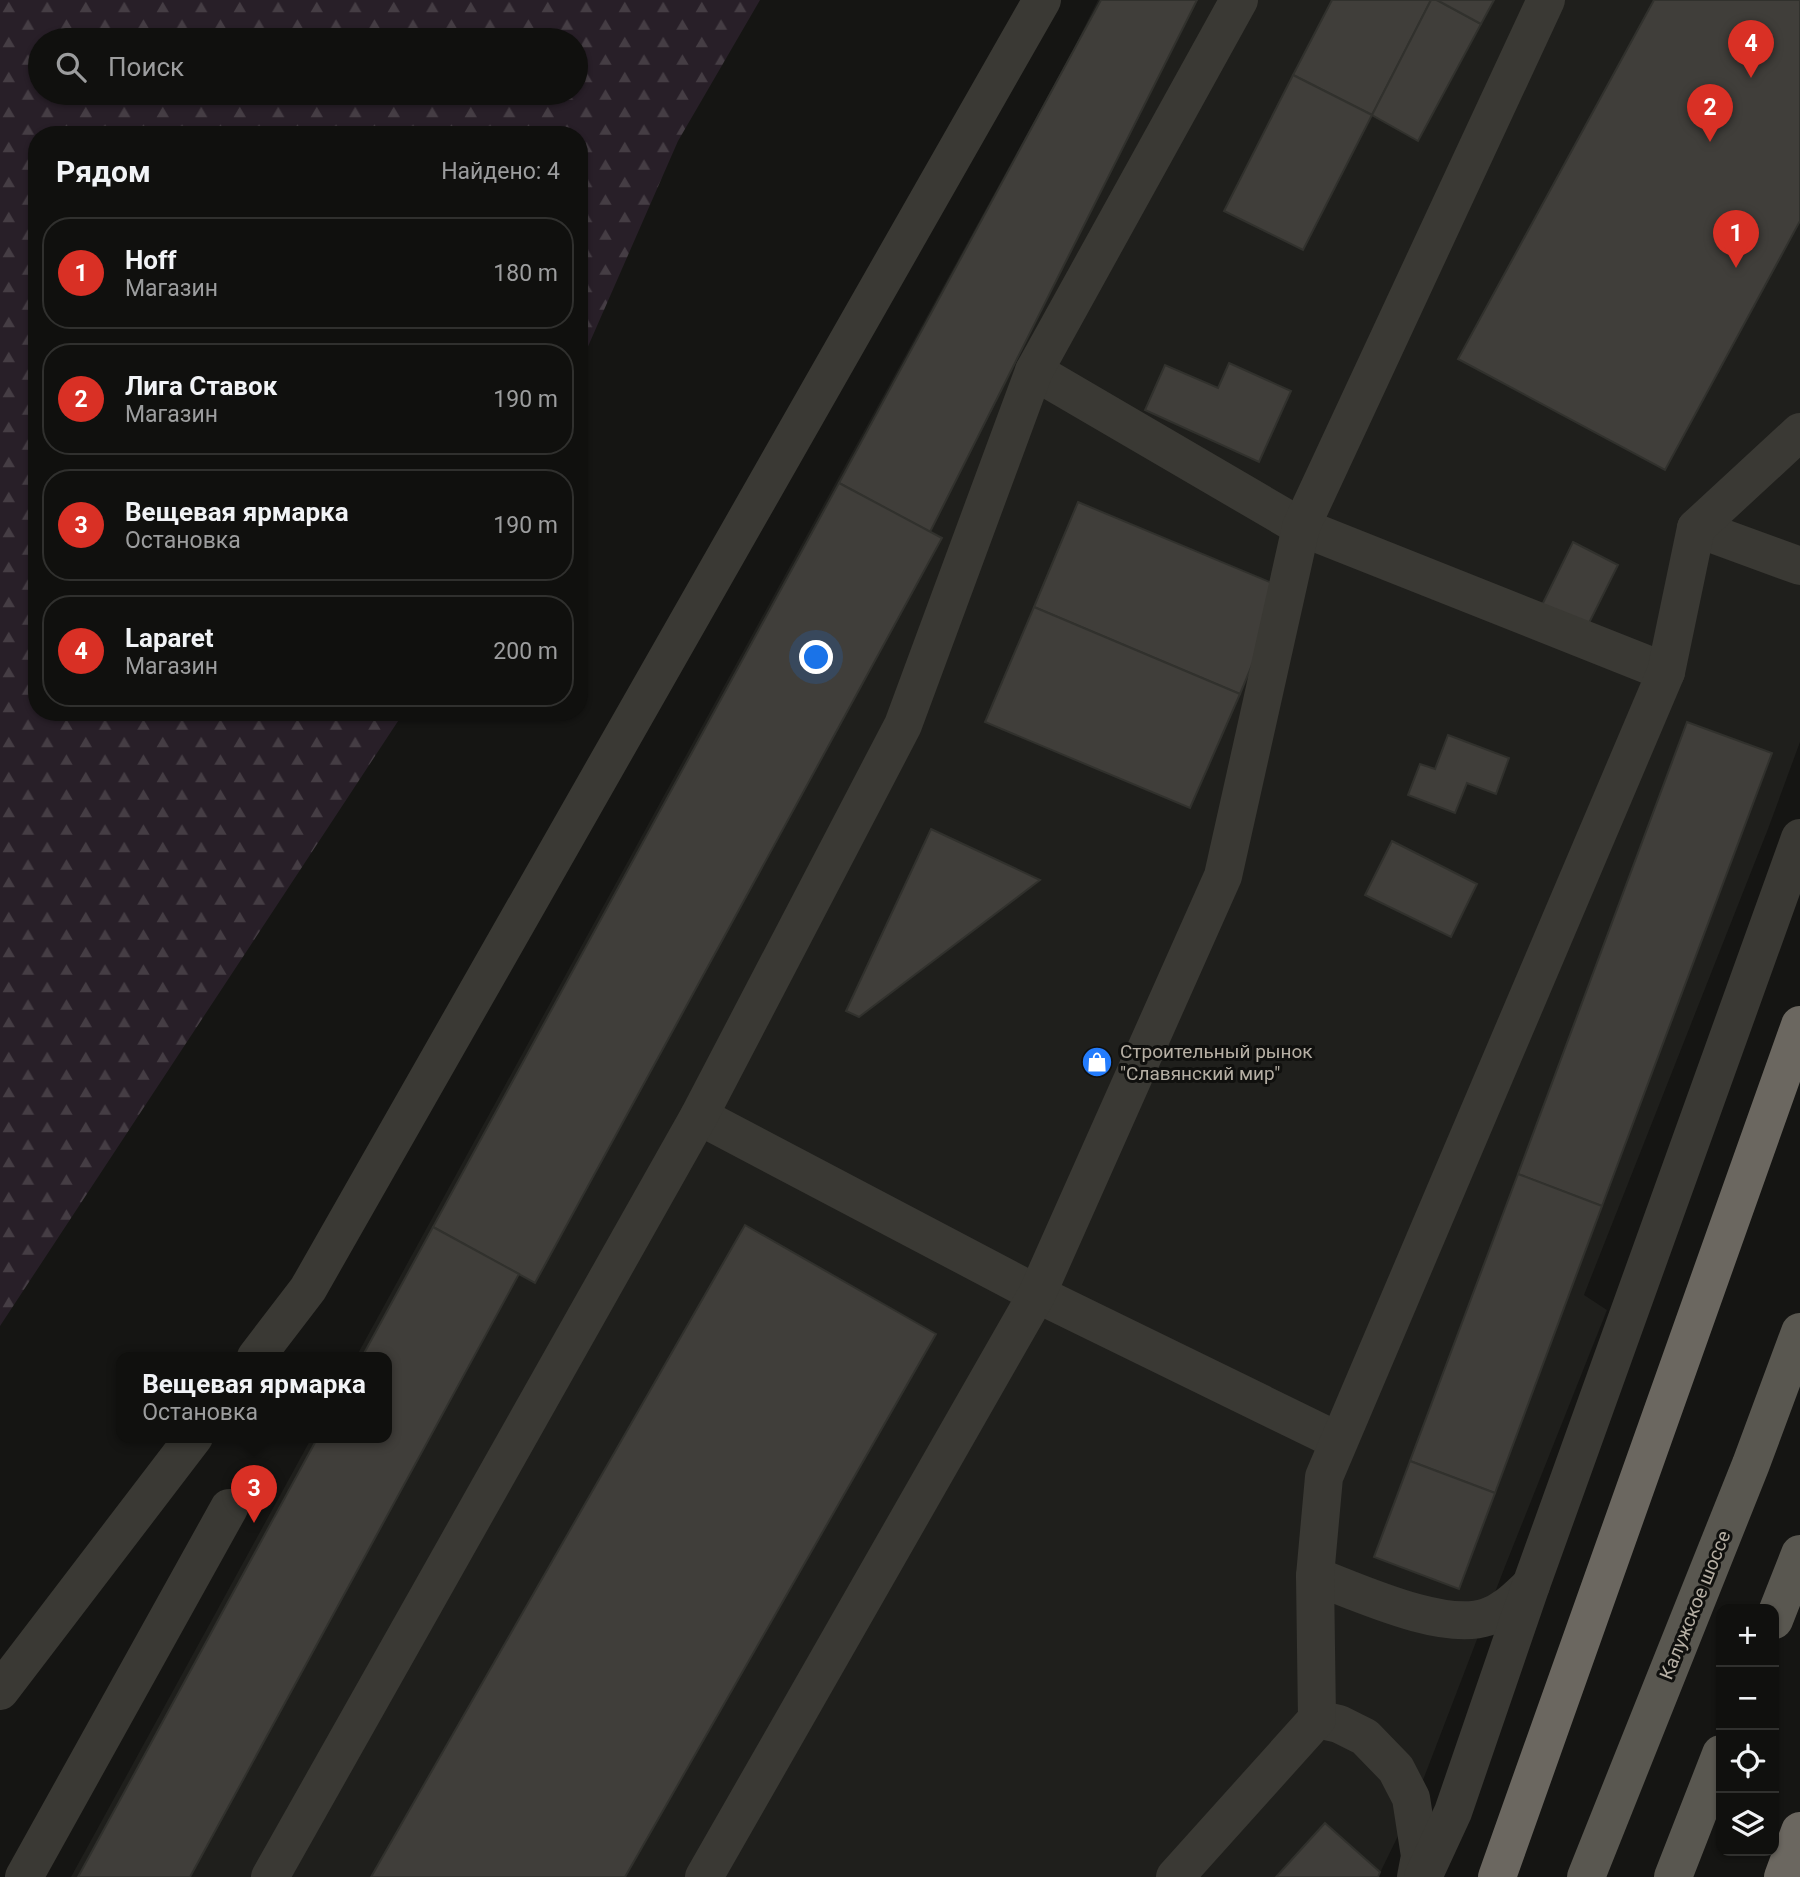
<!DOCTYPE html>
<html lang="ru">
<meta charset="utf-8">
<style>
:root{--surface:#10100e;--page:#191917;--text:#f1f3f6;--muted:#9c9d9e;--line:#30302e;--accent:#d93025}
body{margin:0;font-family:Roboto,sans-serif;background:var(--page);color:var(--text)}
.controls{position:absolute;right:21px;bottom:21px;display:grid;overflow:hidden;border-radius:14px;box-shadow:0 2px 5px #0004}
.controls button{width:63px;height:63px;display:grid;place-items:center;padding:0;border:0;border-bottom:2px solid var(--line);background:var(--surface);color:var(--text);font:35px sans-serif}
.you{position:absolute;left:817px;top:658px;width:24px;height:24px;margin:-18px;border:5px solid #fff;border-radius:50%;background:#1a73e8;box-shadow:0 0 0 10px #1a73e833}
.badge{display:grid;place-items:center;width:46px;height:46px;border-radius:50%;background:var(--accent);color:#fff;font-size:23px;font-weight:700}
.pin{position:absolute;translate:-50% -58px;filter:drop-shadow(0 2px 4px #0008)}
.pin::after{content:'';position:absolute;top:37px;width:24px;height:21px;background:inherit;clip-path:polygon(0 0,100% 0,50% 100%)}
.popup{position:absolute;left:116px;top:1352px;width:276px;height:91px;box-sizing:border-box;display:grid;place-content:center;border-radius:14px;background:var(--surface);filter:drop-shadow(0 2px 5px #0005);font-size:23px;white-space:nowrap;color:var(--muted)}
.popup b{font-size:26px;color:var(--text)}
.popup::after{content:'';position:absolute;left:50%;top:100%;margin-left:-14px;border:14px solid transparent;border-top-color:var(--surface)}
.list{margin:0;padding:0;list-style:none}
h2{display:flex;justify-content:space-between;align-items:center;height:91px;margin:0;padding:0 28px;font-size:30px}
h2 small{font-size:23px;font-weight:400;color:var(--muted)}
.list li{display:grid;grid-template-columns:46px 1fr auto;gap:21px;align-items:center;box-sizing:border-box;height:112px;margin:0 14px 14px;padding:0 14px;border:2px solid var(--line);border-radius:28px}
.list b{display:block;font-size:26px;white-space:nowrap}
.list p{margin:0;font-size:23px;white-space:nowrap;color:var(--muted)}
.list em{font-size:23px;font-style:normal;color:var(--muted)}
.icon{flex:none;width:38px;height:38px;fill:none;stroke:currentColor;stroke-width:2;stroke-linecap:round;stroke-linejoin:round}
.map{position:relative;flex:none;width:1800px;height:1877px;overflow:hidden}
.search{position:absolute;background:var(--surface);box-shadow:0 2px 5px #0004;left:28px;top:28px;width:560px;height:77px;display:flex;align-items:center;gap:18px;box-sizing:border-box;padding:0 24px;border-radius:38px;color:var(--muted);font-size:26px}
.panel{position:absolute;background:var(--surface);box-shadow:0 2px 5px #0004;left:28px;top:126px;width:560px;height:595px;border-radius:28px}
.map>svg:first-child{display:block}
.built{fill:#1f1f1c}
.forest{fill:url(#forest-firs);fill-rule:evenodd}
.building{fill:#403e3a;stroke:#31312d;stroke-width:2}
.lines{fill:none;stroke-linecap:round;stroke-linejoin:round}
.minor{stroke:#3a3934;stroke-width:38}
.major{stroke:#595750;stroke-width:38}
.highway{stroke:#6b6760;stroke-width:38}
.labels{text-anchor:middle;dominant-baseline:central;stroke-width:6;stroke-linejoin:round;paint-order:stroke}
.poi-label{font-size:19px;fill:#b6afa4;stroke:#10100e;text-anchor:start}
.street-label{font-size:19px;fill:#b6afa4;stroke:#10100e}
</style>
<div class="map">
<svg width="1800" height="1877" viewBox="0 0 1800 1877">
<defs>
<pattern id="forest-firs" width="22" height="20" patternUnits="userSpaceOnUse" patternTransform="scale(1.75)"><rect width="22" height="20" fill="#281f28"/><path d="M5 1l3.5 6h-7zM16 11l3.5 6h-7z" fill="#453d44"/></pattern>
</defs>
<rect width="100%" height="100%" fill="#151513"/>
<polygon class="built" points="1098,0 1800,0 1800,742 1768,829 1584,1295 1607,1310 1504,1569 1415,1801 1378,1877 71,1877 312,1437 387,1437 387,1357 356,1357 1073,50"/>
<path class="forest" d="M0 0H760L678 141 579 367V135H37V712H404L0 1326ZM40 40H576V93H40Z"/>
<g class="building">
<polygon points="1101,0 1197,0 930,532 839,483"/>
<polygon points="1332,0 1431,0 1372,115 1293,75"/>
<polygon points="1431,0 1437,0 1481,24 1418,141 1372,115"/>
<polygon points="1437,0 1494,0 1481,24"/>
<polygon points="1654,0 1800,0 1800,221 1665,470 1458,359"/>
<polygon points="1293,75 1372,115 1303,250 1224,211"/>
<polygon points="1229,363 1291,391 1259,462 1145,410 1165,365 1218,388"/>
<polygon points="839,483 942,538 535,1283 433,1227"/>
<polygon points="1078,502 1284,588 1240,694 1034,607"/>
<polygon points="1573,542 1618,565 1586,629 1541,607"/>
<polygon points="1034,607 1240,694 1190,808 985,722"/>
<polygon points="1687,722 1772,753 1602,1206 1518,1174"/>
<polygon points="1448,735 1509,758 1496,794 1467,783 1455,813 1408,795 1420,764 1435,769"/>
<polygon points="931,829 1040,880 859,1017 846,1011"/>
<polygon points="1392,841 1477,884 1451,937 1365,895"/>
<polygon points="1518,1174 1602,1206 1495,1493 1410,1461"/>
<polygon points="745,1225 936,1334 625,1877 371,1877"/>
<polygon points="433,1227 519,1274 190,1877 78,1877 318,1437 387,1437 387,1357 362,1357"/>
<polygon points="1410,1461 1495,1493 1459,1589 1374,1557"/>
<polygon points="1325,1823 1380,1872 1378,1877 1276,1877"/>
</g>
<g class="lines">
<g class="minor">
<polyline points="1034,371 1301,527 1666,672"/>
<polyline points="1696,528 1800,566"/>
<polyline points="699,1116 1037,1294 1338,1441"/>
<polyline points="256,1357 308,1289 1042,0"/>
<path d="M1315 1576C1358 1592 1443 1632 1487 1617 1505 1611 1517 1598 1531 1585"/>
<polyline points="0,1691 194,1437"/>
<polyline points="1317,1719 1339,1724 1365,1737 1396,1769 1411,1798 1420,1856 1416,1877"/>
<polyline points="24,1877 229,1508"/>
<polyline points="270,1877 699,1116 903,725 1034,371 1239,0"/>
<polyline points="704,1877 1037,1294 1223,876 1301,527 1546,0"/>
<polyline points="1175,1877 1317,1719 1315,1576 1324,1477 1666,672 1696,528 1800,432"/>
<polyline points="1423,1877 1453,1812 1531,1585 1800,838"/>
</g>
<g class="major">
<polyline points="1774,1620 1800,1554"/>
<polyline points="1586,1877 1751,1464 1800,1332"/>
<polyline points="1673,1877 1721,1754"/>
</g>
<g class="highway">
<polyline points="1497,1877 1800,1025"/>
<polyline points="1783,1877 1800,1831"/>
</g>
</g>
<defs>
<g id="shop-disc" transform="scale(1.575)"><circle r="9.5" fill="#237cfd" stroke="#10100e"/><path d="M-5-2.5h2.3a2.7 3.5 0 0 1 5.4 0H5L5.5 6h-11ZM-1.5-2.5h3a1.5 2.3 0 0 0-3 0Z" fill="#fff"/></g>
</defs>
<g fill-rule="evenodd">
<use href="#shop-disc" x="1097" y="1062"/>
</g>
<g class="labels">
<g class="poi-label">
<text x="1120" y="1051">Строительный рынок<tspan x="1120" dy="22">"Славянский мир"</tspan></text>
</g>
<g class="street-label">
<text transform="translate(1695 1605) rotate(-68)">Калужское шоссе</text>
</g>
</g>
</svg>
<div class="controls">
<button>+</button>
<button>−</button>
<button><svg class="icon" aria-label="locate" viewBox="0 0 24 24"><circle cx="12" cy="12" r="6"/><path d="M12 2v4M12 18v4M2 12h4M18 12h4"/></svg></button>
<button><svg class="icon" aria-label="layers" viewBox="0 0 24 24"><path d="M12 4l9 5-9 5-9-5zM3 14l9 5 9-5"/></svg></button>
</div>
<div class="you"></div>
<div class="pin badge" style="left:1736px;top:268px">1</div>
<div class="pin badge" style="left:1710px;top:142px">2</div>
<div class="pin badge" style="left:254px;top:1523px">3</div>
<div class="popup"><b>Вещевая ярмарка</b>Остановка</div>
<div class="pin badge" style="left:1751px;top:78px">4</div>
<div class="search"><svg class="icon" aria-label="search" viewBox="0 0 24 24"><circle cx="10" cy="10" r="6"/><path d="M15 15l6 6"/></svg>Поиск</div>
<section class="panel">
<h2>Рядом<small>Найдено: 4</small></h2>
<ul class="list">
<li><span class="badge">1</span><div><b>Hoff</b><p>Магазин</p></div><em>180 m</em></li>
<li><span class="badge">2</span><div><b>Лига Ставок</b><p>Магазин</p></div><em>190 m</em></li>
<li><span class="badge">3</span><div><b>Вещевая ярмарка</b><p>Остановка</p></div><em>190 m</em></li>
<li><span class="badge">4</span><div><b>Laparet</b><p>Магазин</p></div><em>200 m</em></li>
</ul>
</section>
</div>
